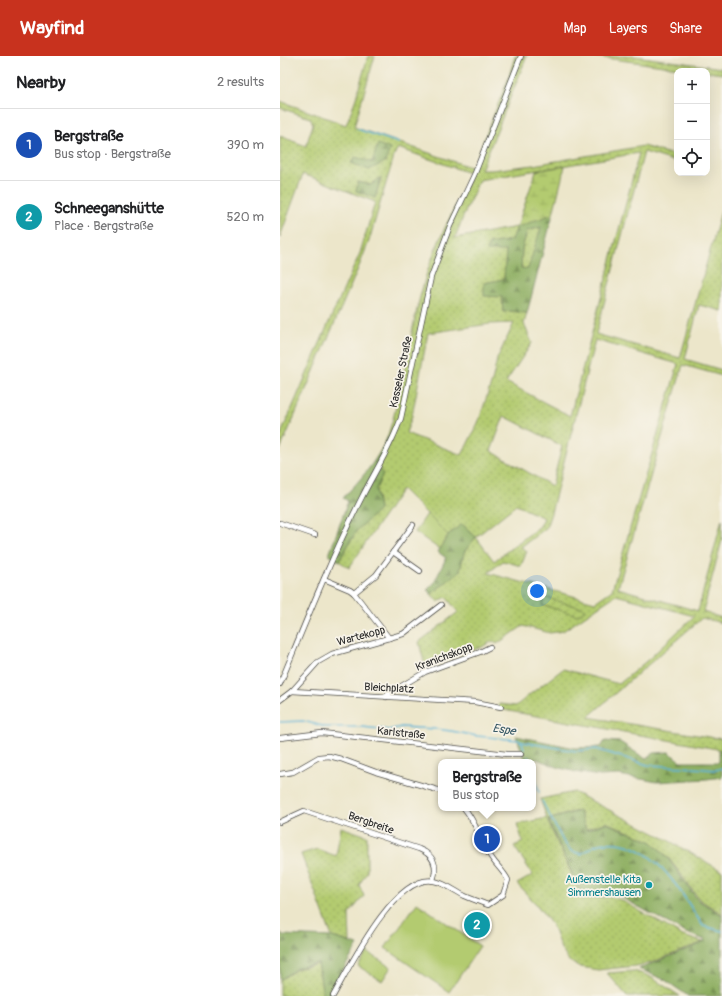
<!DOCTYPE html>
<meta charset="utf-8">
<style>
:root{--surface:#fff;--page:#f6f6f6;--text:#202124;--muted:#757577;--line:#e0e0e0;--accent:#c8321e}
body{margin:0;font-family:Pangolin,sans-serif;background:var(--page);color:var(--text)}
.controls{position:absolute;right:12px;top:12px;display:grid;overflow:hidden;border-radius:8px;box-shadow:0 4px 16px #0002}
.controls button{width:36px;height:36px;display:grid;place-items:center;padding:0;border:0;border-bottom:1px solid var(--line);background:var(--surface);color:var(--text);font:20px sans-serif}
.you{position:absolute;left:257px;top:535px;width:14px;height:14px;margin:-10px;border:3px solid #fff;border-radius:50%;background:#1a73e8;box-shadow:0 0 0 6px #1a73e833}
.badge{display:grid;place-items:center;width:26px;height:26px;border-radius:50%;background:var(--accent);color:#fff;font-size:13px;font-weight:700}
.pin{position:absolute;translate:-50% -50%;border:2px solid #fff;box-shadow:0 1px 4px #0006}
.popup{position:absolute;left:158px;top:703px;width:98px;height:52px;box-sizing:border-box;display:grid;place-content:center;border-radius:8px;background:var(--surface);filter:drop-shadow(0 1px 3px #0005);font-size:13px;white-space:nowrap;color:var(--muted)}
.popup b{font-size:15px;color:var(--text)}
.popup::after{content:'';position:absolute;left:50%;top:100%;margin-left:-8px;border:8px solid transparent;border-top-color:var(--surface)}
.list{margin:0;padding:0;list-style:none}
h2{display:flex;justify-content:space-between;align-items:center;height:52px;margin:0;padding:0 16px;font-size:17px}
h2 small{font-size:13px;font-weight:400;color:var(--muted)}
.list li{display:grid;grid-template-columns:26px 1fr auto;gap:12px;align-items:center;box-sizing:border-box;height:72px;padding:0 16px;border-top:1px solid var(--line)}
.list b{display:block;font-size:15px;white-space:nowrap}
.list p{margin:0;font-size:13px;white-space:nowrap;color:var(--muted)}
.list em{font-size:13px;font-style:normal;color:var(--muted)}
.icon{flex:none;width:22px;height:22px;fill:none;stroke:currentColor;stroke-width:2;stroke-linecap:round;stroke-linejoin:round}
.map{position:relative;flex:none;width:442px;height:940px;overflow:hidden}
header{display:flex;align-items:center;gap:24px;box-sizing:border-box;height:56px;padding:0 20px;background:var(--accent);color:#fff}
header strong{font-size:19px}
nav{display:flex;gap:22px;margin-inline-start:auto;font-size:14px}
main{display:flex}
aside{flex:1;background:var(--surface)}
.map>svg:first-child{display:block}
.grass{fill:url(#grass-dots);stroke:#6f7b4e;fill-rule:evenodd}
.forest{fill:url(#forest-firs);stroke:#5c6d46;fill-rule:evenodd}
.wetland{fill:url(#wetland-marsh);stroke:#6f7b4e}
.park{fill:#b3cb70;stroke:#6f7b4e}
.garden{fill:url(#garden-furrows);stroke:#6f7b4e}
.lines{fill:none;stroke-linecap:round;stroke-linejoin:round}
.stream{stroke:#5ab4d8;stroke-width:1.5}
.minor-casing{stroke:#484743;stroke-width:6}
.minor{stroke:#fff;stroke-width:4.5}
.culture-dot{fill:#0f9aa8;stroke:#f7f3e8;stroke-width:1.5}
.labels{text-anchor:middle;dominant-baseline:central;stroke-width:3.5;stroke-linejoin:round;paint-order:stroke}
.street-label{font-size:11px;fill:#2b2b2b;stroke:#f7f3e8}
.culture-label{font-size:11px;fill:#0d838f;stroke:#f7f3e8;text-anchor:end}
.water-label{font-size:12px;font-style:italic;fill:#3b5b68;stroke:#f7f3e8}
</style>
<header>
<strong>Wayfind</strong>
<nav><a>Map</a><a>Layers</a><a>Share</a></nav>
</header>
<main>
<aside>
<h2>Nearby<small>2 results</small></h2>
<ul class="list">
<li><span class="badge" style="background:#1a4fb4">1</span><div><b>Bergstraße</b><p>Bus stop · Bergstraße</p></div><em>390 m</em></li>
<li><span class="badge" style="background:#0f9aa8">2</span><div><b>Schneeganshütte</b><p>Place · Bergstraße</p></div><em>520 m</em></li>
</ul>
</aside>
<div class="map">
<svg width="442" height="940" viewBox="0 0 442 940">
<defs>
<pattern id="grass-dots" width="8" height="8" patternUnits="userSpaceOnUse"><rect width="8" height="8" fill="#b3cb70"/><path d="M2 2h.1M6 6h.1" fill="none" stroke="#9aae61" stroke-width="1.8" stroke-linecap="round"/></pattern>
<pattern id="forest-firs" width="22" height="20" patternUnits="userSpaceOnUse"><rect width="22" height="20" fill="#8eaf62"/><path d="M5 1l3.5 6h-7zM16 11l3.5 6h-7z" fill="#748f51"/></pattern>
<pattern id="wetland-marsh" width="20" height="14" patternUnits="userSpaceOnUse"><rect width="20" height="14" fill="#b3cb70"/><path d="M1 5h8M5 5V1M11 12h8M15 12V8" fill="none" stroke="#9aae61"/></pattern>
<pattern id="garden-furrows" width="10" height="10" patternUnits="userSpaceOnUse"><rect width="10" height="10" fill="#b3cb70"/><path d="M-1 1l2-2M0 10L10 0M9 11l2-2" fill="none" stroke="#9aae61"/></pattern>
</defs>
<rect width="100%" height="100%" fill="#f7f3e8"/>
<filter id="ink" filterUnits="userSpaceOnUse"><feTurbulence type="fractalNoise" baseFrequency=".025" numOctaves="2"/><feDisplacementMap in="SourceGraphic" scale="8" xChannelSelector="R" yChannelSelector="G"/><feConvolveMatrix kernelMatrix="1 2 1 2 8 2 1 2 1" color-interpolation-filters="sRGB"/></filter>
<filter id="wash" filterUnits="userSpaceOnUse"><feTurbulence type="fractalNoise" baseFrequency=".012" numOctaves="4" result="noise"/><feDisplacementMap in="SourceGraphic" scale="16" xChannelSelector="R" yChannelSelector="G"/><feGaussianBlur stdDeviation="0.9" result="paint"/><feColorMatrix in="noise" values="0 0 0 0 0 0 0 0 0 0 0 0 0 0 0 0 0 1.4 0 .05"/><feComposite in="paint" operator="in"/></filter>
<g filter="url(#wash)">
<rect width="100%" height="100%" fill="#ece6ca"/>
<g class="grass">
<path d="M88 0H95L74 71 190 111H193L228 23 235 0H247L201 114H211L253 109 363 90 397 100V106L364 96 316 278 400 302 442 152V255L419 249 405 303 442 314V320L403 309 338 532 418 555 442 463V484L423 556 442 562V567L422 562 308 661 442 683V694L218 653 219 648 236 650 249 639 283 613 339 628 371 601 414 560 336 539 283 575 270 577 243 570 217 588 212 585 202 591 145 610 139 586 178 556 166 541 158 546 151 538 180 515 184 496 196 481 182 468 168 479 122 433 69 512 59 505 77 474 99 454 96 433 103 418 96 410 109 384 107 382C125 330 129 275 145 223 156 187 174 153 190 120L189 117 118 92 115 97 89 185 80 208 0 394V380L49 266 80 197 95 146 23 118 0 181V80L26 90 33 68 30 62 0 52V45L66 69 76 42ZM359 97 290 360 226 326 252 287 244 268 247 257 231 255 223 256 222 241 204 227 224 223 226 194H207L209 188 232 184 237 171 175 182 183 161 199 124ZM101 122 95 142 79 126 91 129ZM234 267 217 303 213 322 198 367 182 399 126 377 132 360 148 277 210 268ZM315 284 398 308 332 534 315 546 208 517 223 505 241 510 247 495 241 491 266 472 271 457ZM224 360 282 390 272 430 211 395ZM236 449 264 462 260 470 214 505 196 481Z"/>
<polygon points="310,0 355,0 442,12 442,18"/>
<polygon points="262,171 248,213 241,212 242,193 247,175"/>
<polygon points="294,736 386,783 442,815 442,858 419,843 388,801 372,786 326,766 306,773 299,754 267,764 303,843 330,841 341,844 403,880 423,886 370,907 356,910 318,914 300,911 289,905 281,893 272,869 256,848 237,828 253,819 234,790 243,786 237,768 267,762 260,743"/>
<polygon points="61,771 87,780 87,816 79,829 84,840 69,858 70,886 52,881 21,798 37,793 56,800"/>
<polygon points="38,908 43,940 0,940 0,924 17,913"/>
<polygon points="354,915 369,920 400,940 347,940 327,917"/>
</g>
<g class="forest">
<polygon points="98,88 110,93 105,106 89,114 71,107 75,101 92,106"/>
<polygon points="101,121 95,142 76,135 78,126 91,129"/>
<path d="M273 158 247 257 231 255 223 256 222 241 204 240V227L224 223 226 195H207L209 188 232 184 237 171ZM261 171 248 213 241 212 242 193 247 175Z"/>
<path d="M107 382 109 383 96 410 103 418 96 433 99 454 77 474 59 505 49 499 68 445 63 442C81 423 96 406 107 382Z"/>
<polygon points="182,468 196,481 184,496 180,515 151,538 147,534 154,527 166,502 158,496 168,479"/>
<polygon points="236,680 295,692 321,691 325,685 340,686 366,703 374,697 389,696 401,706 439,706 439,693 442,694 442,721 427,723 377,726 339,719 320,720 300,717 277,711 257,703 246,706"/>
<polygon points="299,755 306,774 326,767 372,786 387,801 418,844 442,859 442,940 408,940 385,924 359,913 423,887 425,884 406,877 339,840 327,837 302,839 268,764"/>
<polygon points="0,877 2,879 52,881 78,889 48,940 43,940 38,907 17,912 0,924"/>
</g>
<polygon class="wetland" points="285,110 273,158 237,171 256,115"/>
<g class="park">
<polygon points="147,458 168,479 159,493 135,476"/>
<polygon points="137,847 200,890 169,936 105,892"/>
<polygon points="87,896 111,911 102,925 78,910"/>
</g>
<polygon class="garden" points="264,541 306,553 297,559 262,549"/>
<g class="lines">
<g class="stream">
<polyline points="77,73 119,87"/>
<polyline points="0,666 23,665 46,671 82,671 109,674 121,671 156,673 171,675 197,680 238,684 242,686 296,695 316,693 368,709 403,711 436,714 442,712"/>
<polyline points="242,686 244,693"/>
<polyline points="248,701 250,706"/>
<polyline points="253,714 259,736"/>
<path d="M262 745 283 785 291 795 301 798C306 795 313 789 319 788 371 778 400 835 423 870L442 875"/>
</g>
</g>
</g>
<g filter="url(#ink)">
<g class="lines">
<g class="minor-casing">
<g id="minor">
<polyline points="0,467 35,479"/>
<polyline points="113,496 140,515"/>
<polyline points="44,523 70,534 74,537 109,582"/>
<polyline points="74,537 96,519 133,469"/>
<path d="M0 628C26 565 51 502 82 441 95 415 111 391 121 362L151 221 170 170 195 117 241 0"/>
<polyline points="12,635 195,646 221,651"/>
<polyline points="106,641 108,638 145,616 200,596 210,591"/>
<polyline points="0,644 12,635 38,606 52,598 123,578 161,549"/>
<polyline points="0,682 42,677 227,698 241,698"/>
<polyline points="0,718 13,716 39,701 49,700 61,703 96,716 161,735"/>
<path d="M0 766 24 755 139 793C154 799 158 810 153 824"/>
<path d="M53 940C69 912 115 817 154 825 165 827 175 835 185 840 192 843 200 846 208 849L223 839 228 824C224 816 218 811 213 804 201 788 197 767 184 752"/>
</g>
</g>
<use href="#minor" class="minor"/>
</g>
</g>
<circle class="culture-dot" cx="369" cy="829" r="4"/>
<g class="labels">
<g class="street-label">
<text transform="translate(121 316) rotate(-78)">Kasseler Straße</text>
<text transform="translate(81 580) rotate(-15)">Wartekopp</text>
<text transform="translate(164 601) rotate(-21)">Kranichskopp</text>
<text transform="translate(109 632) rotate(3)">Bleichplatz</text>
<text transform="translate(121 677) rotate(6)">Karlstraße</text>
<text transform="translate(91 767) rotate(19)">Bergbreite</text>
</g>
<g class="culture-label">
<text x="361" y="823">Außenstelle Kita<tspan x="361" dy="13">Simmershausen</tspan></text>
</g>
<g class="water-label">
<text transform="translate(224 674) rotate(9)">Espe</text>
</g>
</g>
</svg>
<div class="controls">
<button>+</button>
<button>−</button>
<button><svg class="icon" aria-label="locate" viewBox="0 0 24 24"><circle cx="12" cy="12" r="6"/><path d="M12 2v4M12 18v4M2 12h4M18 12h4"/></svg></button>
</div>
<div class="you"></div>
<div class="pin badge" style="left:207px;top:783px;background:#1a4fb4">1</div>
<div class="popup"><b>Bergstraße</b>Bus stop</div>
<div class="pin badge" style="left:197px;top:869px;background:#0f9aa8">2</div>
</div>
</main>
